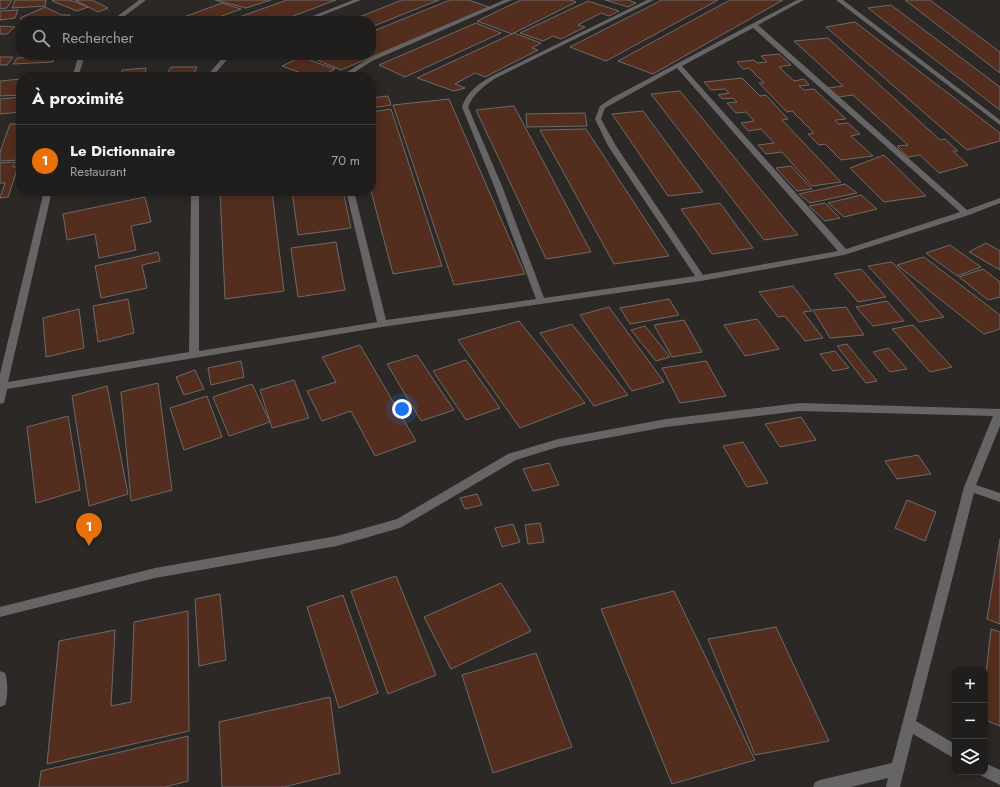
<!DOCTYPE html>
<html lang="fr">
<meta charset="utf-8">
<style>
:root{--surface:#201e1c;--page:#282725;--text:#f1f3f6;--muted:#a2a2a3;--line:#3d3c3b;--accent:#1a73e8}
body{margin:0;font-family:Jost,sans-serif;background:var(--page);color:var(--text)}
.controls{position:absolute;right:12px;bottom:12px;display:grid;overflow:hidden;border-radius:8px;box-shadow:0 2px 10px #0003}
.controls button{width:36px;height:36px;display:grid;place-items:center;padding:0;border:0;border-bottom:1px solid var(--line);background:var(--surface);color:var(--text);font:20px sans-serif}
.you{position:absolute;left:402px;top:409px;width:14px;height:14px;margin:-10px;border:3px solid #fff;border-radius:50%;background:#1a73e8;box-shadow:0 0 0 6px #1a73e833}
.badge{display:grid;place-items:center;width:26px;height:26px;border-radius:50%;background:var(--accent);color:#fff;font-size:13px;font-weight:700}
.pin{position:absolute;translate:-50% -33px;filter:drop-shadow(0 1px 2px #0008)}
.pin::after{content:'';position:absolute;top:21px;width:14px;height:12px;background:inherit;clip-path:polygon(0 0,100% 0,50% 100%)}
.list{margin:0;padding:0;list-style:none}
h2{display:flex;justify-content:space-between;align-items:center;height:52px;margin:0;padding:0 16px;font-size:17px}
h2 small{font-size:13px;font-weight:400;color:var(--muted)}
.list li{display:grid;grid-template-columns:26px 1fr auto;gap:12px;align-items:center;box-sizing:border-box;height:72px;padding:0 16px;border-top:1px solid var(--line)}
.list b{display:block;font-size:15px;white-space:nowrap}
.list p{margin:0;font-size:13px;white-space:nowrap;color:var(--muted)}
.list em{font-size:13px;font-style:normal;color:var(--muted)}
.icon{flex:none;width:22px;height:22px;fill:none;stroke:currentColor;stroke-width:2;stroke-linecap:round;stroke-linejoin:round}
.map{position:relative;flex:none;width:1000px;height:787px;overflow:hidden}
.search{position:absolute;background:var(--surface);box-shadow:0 2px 10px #0003;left:16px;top:16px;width:360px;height:44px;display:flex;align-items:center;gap:10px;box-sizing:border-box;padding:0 14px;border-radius:16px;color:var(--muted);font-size:15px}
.panel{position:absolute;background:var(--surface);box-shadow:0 2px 10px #0003;left:16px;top:72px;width:360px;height:124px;border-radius:16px}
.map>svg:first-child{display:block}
.building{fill:#532e1f;stroke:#6e6a68}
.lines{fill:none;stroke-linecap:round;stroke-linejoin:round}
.street{fill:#666464;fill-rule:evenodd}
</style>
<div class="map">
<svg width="1000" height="787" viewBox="0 0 1000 787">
<rect width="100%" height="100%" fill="#2b2826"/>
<g class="building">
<polygon points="0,0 12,0 7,8 0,9"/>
<polygon points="15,0 46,0 45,6 12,8"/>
<polygon points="54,0 70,0 88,7 77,11 52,1"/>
<polygon points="75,0 92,0 108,8 98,12"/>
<polygon points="215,0 271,0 246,8"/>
<polygon points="287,0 336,0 280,21 228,21"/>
<polygon points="402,0 439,0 371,27 371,21 349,21"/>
<polygon points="450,0 468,0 489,7 341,70 310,57 315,55 371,55 371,32"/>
<polygon points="521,0 571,0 576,2 512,34 477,21"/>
<polygon points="605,0 628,0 636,3 628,7"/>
<polygon points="662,0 718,0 606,61 570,47"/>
<polygon points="730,0 783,0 653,74 618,61"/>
<polygon points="905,0 930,0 1000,52 1000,73"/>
<polygon points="588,1 619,11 609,16 601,13 578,25 585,27 561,39 553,36 543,41 520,33"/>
<polygon points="222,3 241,9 208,21 173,21"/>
<polygon points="891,5 1000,87 1000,110 868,8"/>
<polygon points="45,7 62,15 70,15 65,21 23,21 20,18"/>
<polygon points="18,10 15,18 0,20 0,11"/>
<polygon points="855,22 1000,133 1000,141 967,150 826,27"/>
<polygon points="476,23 501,33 405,77 379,65"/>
<polygon points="0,26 15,27 7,34 0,34"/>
<polygon points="514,33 541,43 532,48 538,50 485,77 475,73 455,84 465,88 454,91 417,78"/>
<polygon points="828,38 940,140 945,139 958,151 953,151 968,165 939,173 920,155 908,157 897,146 908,145 853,95 838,97 828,88 843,86 794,41"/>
<polygon points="779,54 791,65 779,67 794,81 804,79 809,85 799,86 804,90 814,89 846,119 835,120 839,124 848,123 860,134 851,136 873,156 841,160 825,144 819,145 808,134 814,133 792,111 787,112 759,83 764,83 749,68 743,69 737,62 754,60 757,63 767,62 761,56"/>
<polygon points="56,56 53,62 13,64 17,58"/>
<polygon points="0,57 13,57 7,65 0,65"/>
<polygon points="301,57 335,69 320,77 312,77 282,66"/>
<polygon points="171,67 197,67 192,77 165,77"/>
<polygon points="146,68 144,77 120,77 122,70"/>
<polygon points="742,78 760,96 766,95 788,119 782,120 841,182 812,186 782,152 766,154 758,145 774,143 761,129 748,131 741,123 754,121 746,112 736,113 727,103 737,102 733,98 723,99 718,95 729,93 725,89 711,90 704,82"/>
<polygon points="21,79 21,95 0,96 0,81"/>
<polygon points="680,91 798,235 764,240 651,94"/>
<polygon points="388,96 391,105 371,108 371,98"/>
<polygon points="21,97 21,112 0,114 0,99"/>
<polygon points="449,99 525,274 454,285 393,105"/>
<polygon points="514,106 591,252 546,259 476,110"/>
<polygon points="391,109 442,266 393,274 371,191 371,112"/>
<polygon points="643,111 703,192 668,196 612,114"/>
<polygon points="585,113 587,126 527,127 526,114"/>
<polygon points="10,124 21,124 21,154 19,160 0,161 0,152"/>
<polygon points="586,129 669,256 614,264 540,130"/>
<polygon points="884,155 926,196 884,202 850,168"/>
<polygon points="15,162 13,167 18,167 8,197 0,198 5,183 0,183 0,163"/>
<polygon points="791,166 812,189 797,191 776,168"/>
<polygon points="845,184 857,193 810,203 799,194"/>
<polygon points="220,191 272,191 284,291 225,299"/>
<polygon points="292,191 343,191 351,228 298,235"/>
<polygon points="861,195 877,209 844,217 828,203"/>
<polygon points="145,197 151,222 131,226 136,250 99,258 95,234 67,240 63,214"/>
<polygon points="720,203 753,248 712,254 681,209"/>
<polygon points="825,203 840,218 825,221 809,206"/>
<polygon points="336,242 345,290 298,297 291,248"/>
<polygon points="986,243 1000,251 1000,270 969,252"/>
<polygon points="950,245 981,267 957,276 926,253"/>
<polygon points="158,252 160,261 142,265 147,288 101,298 95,266"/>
<polygon points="924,257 1000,315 1000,329 984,334 897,265"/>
<polygon points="892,262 944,317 919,322 868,266"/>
<polygon points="861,269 886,297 858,302 834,274"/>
<polygon points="983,269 1000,282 1000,297 988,300 959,277"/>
<polygon points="793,286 812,311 803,312 823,338 805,341 785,316 778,317 759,292"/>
<polygon points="128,299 134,333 98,342 93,306"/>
<polygon points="669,299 679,315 630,324 620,308"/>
<polygon points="887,301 904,321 873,326 856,307"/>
<polygon points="609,307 664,382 632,391 580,315"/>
<polygon points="846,307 864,335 830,338 813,310"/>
<polygon points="79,309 84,348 46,357 43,318"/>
<polygon points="757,319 779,349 745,356 724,325"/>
<polygon points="684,320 702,352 672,357 654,325"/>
<polygon points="519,321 585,403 520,428 458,340"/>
<polygon points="572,324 628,395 594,406 540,333"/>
<polygon points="913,325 952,367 930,372 892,329"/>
<polygon points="645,326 670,357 656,361 631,330"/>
<polygon points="847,344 877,381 866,383 837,346"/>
<polygon points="360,345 416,441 375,456 351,411 322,421 307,391 336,382 322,357"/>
<polygon points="889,348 907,369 890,372 873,352"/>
<polygon points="835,351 849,368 833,371 820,354"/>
<polygon points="417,355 454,410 421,421 387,364"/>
<polygon points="466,360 500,408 466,420 433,371"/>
<polygon points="241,361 244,377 211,385 208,368"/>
<polygon points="706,361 726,396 680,403 662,368"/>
<polygon points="195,370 204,389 184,395 176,377"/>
<polygon points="294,380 309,418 272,428 260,390"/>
<polygon points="158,383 172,490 131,501 121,392"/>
<polygon points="252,384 270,422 229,436 213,397"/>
<polygon points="107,386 128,494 89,506 72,396"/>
<polygon points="207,396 222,437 184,450 170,408"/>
<polygon points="68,416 80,490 36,503 27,427"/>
<polygon points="801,417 816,440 780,447 765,424"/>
<polygon points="743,442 768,483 747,487 723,446"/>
<polygon points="918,455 931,474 897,479 885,461"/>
<polygon points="549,463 559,485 533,491 523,469"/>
<polygon points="477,494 482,505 465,509 460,498"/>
<polygon points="907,500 936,512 925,541 895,528"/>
<polygon points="540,523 544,542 528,544 525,525"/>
<polygon points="513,524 520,542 502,547 495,528"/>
<polygon points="1000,539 1000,624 987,619"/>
<polygon points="396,576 436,675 388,694 351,591"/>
<polygon points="501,583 531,631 451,669 424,617"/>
<polygon points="674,591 755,760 672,784 601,609"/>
<polygon points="220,594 226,660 199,666 195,599"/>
<polygon points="343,595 378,693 339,708 307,607"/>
<polygon points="188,611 189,731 47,764 59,641 115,630 111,706 131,702 134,622"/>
<polygon points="776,627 829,741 755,755 708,639"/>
<polygon points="991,629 1000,632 1000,726 985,720 985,683"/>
<polygon points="536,653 572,747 493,773 462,675"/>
<polygon points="330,697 340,773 284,787 222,787 219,722"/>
<polygon points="188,736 188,781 165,787 39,787 41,771"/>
</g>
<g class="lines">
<g class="street">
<polygon points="139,0 146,0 118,21 111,21"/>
<polygon points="353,0 361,0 308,21 300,21"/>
<polygon points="504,0 512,0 372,61 347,77 339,77 368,59"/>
<path d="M647 0H654L494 79C483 87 473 94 468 107L502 186 544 298 695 276 608 146 595 119 600 106 612 98 797 0H804L758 25 967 210 1000 198V203L969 215 844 255 701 281 382 327 7 389 4 403 0 404V374L44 191H52L8 382 189 352 191 191H199V351L377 322 346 191H354L386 320 536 299 494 186 462 107C467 92 477 85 490 77ZM753 28 960 212 846 249 682 66ZM677 68 838 251 703 275 616 146 601 119 605 108Z"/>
<polygon points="836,0 843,0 1000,120 1000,125"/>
<polygon points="79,55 85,55 78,77 72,77"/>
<polygon points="225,55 231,55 212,77 206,77"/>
<polygon points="800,403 1000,409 1000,426 976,485 1000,493 1000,502 974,493 916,721 955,744 955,759 913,734 900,787 886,787 888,778 851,787 813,787 815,782 820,780 892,763 964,487 993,416 800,411 666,427 558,447 516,460 400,528 337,546 155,578 0,617 0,607 155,568 337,536 397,519 508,454 558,439 666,419"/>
<path d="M0 671 5 673C8 681 8 697 5 705L0 707Z"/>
<polygon points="985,763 1000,770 1000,785 980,775 979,772 985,772"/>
</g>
</g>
</svg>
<div class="controls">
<button>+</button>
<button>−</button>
<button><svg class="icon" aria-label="layers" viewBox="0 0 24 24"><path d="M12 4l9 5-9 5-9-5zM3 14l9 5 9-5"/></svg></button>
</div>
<div class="you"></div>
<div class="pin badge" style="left:89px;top:546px;background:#e8710a">1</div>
<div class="search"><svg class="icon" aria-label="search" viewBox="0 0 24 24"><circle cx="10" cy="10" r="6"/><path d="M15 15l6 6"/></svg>Rechercher</div>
<section class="panel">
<h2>À proximité<small></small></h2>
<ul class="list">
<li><span class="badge" style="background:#e8710a">1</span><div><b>Le Dictionnaire</b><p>Restaurant</p></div><em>70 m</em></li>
</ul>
</section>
</div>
